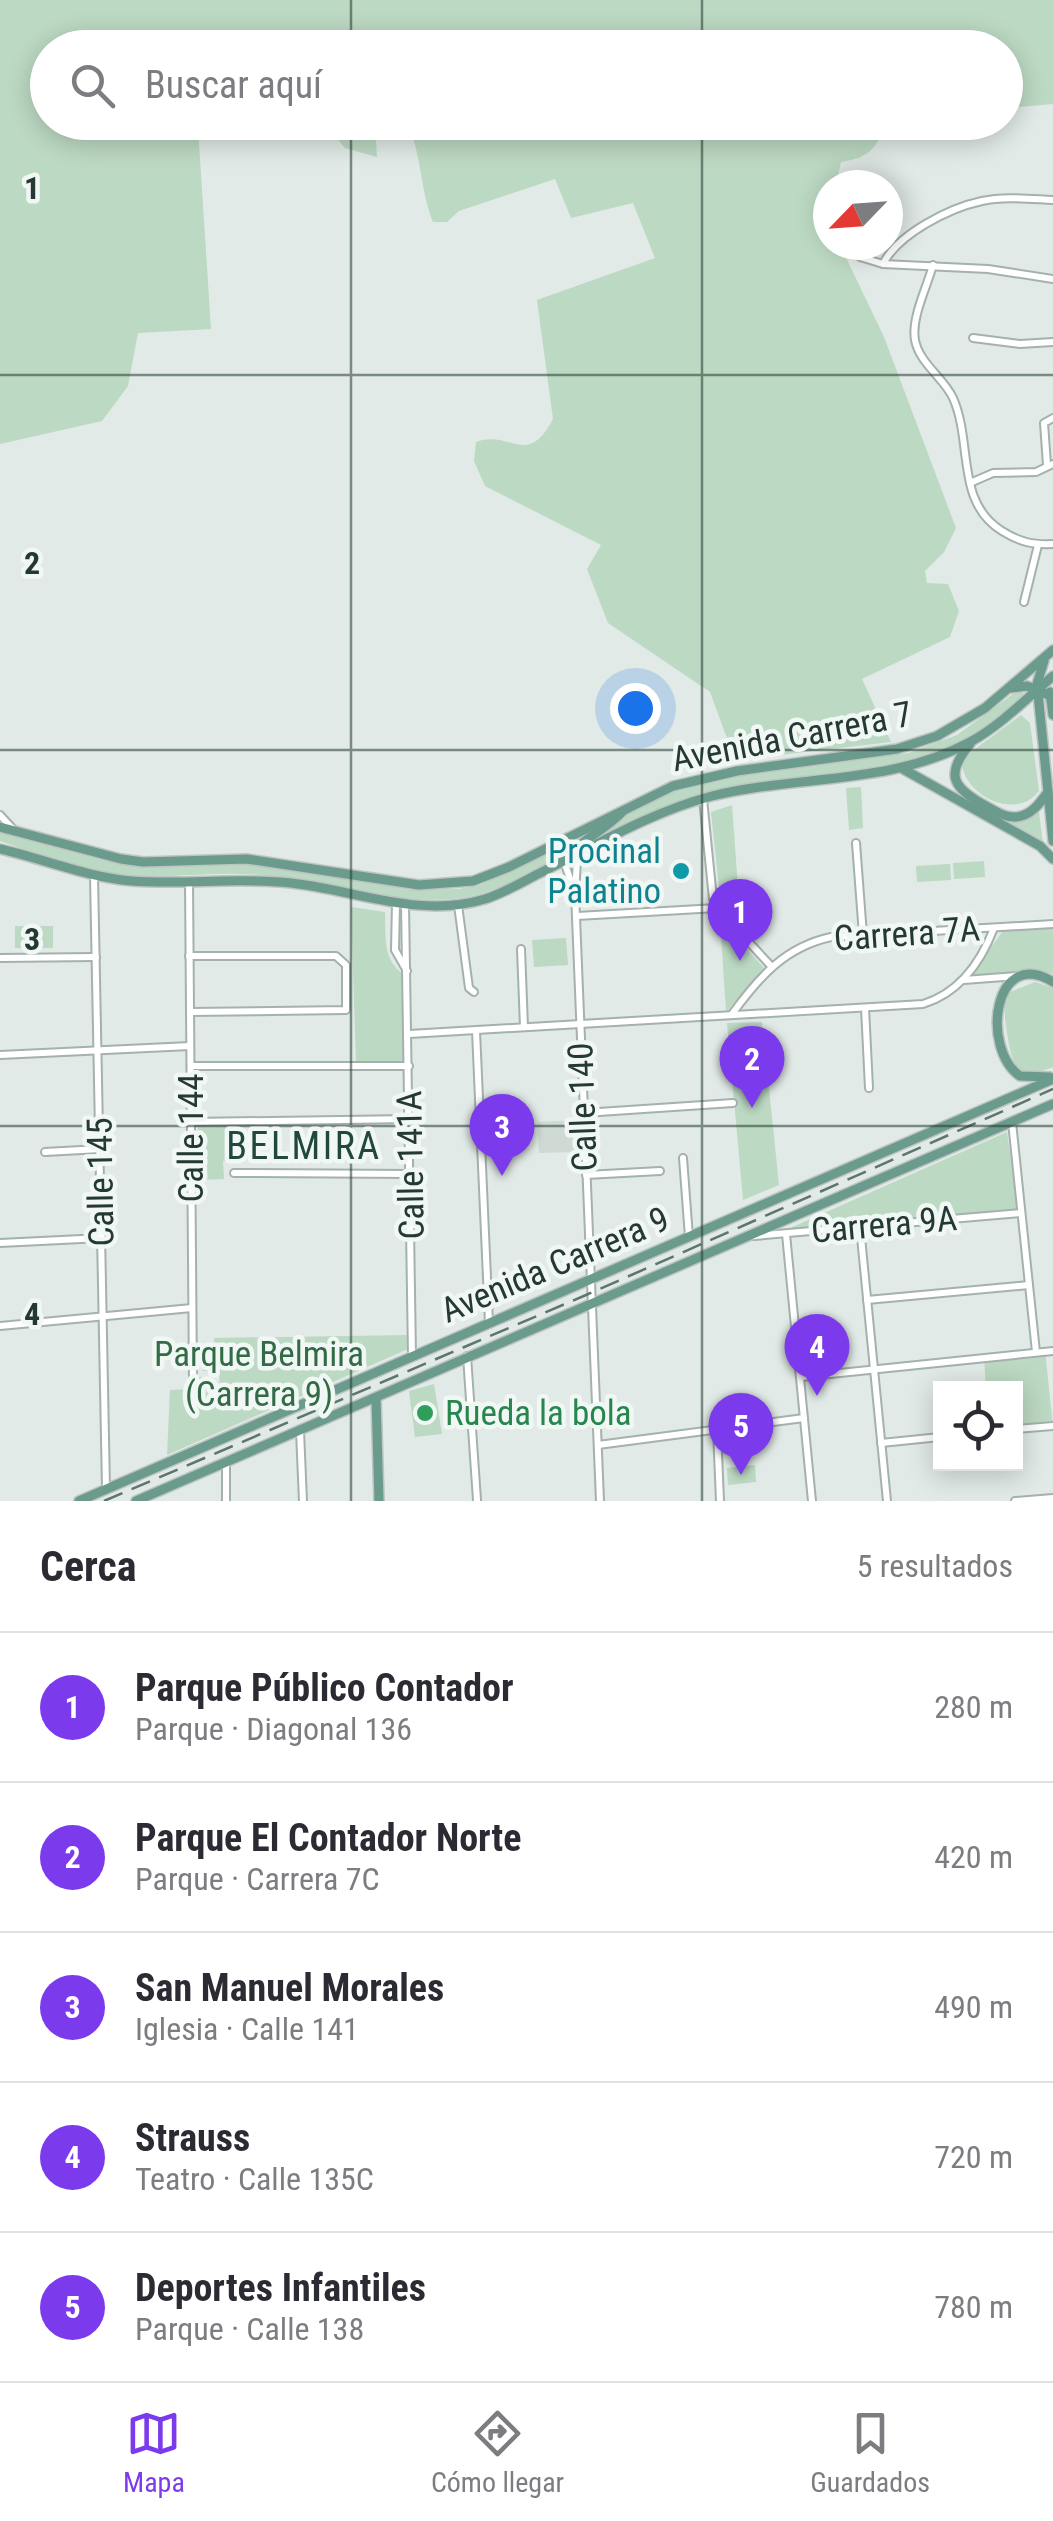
<!DOCTYPE html>
<html lang="es">
<meta charset="utf-8">
<style>
:root{--surface:#fff;--page:#f7f7f7;--text:#2b2b33;--muted:#7c7c81;--line:#e1e1e2;--accent:#7c3aed}
body{margin:0;font-family:"Roboto Condensed",sans-serif;background:var(--page);color:var(--text)}
.controls{position:absolute;right:30px;bottom:30px;display:grid;overflow:hidden;border-radius:0px;box-shadow:0 5px 25px #0003}
.controls button{width:90px;height:90px;display:grid;place-items:center;padding:0;border:0;border-bottom:2px solid var(--line);background:var(--surface);color:var(--text);font:50px sans-serif}
.compass{position:absolute;left:813px;top:170px;width:90px;height:90px;border-radius:50%;background:var(--surface);box-shadow:0 5px 25px #0003;rotate:245deg}
.you{position:absolute;left:635px;top:708px;width:35px;height:35px;margin:-25px;border:8px solid #fff;border-radius:50%;background:#1a73e8;box-shadow:0 0 0 15px #1a73e833}
.badge{display:grid;place-items:center;width:65px;height:65px;border-radius:50%;background:var(--accent);color:#fff;font-size:32px;font-weight:700}
.pin{position:absolute;translate:-50% -82px;filter:drop-shadow(0 2px 5px #0008)}
.pin::after{content:'';position:absolute;top:52px;width:35px;height:30px;background:inherit;clip-path:polygon(0 0,100% 0,50% 100%)}
.list{margin:0;padding:0;list-style:none}
h2{display:flex;justify-content:space-between;align-items:center;height:130px;margin:0;padding:0 40px;font-size:42px}
h2 small{font-size:32px;font-weight:400;color:var(--muted)}
.list li{display:grid;grid-template-columns:65px 1fr auto;gap:30px;align-items:center;box-sizing:border-box;height:150px;padding:0 40px;border-top:2px solid var(--line)}
.list b{display:block;font-size:38px;white-space:nowrap}
.list p{margin:0;font-size:32px;white-space:nowrap;color:var(--muted)}
.list em{font-size:32px;font-style:normal;color:var(--muted)}
.icon{flex:none;width:55px;height:55px;fill:none;stroke:currentColor;stroke-width:2;stroke-linecap:round;stroke-linejoin:round}
.map{position:relative;flex:none;width:1053px;height:1501px;overflow:hidden}
.search{position:absolute;background:var(--surface);box-shadow:0 5px 25px #0003;left:30px;right:30px;top:30px;height:110px;display:flex;align-items:center;gap:25px;box-sizing:border-box;padding:0 35px;border-radius:55px;color:var(--muted);font-size:38px}
.sheet{height:880px;background:var(--surface)}
nav{display:flex;justify-content:space-around;align-items:center;box-sizing:border-box;height:140px;border-top:2px solid var(--line);background:var(--surface);font-size:28px;color:var(--muted)}
nav a{display:grid;justify-items:center;gap:5px}
nav .on{color:var(--accent)}
.map>svg:first-child{display:block}
.built{fill:#d0dad5}
.green{fill:#bcd9c3}
.lines{fill:none;stroke-linecap:round;stroke-linejoin:round}
.minor-casing{stroke:#a5b1ac;stroke-width:10}
.major-casing{stroke:#bdc4c2;stroke-width:12}
.minor{stroke:#fff;stroke-width:6}
.major{stroke:#6b9b8c;stroke-width:9}
.rail{stroke:#5e746d;stroke-width:2.5;stroke-dasharray:20 10;stroke-linecap:butt}
.grid{fill:none;stroke:#243932;stroke-width:2.5;stroke-opacity:0.55}
.culture-dot{fill:#0f9aa8;stroke:#f1f7f4;stroke-width:4}
.leisure-dot{fill:#2e9e5b;stroke:#f1f7f4;stroke-width:4}
.labels{text-anchor:middle;dominant-baseline:central;stroke-width:9;stroke-linejoin:round;paint-order:stroke}
.street-label{font-size:35px;fill:#243932;stroke:#f1f7f4}
.culture-label{font-size:35px;fill:#0d838f;stroke:#f1f7f4;text-anchor:end}
.park-label{font-size:35px;fill:#326b46;stroke:#f1f7f4}
.leisure-label{font-size:35px;fill:#27864d;stroke:#f1f7f4;text-anchor:start}
.neighbourhood-label{font-size:38px;letter-spacing:2.5px;fill:#22483e;stroke:#f1f7f4}
.grid-label{font-size:32px;text-anchor:middle;font-weight:bold;fill:#243932;stroke:#f1f7f4;stroke-width:9;stroke-linejoin:round;paint-order:stroke}
</style>
<div class="map">
<svg width="1053" height="1501" viewBox="0 0 1053 1501">
<rect width="100%" height="100%" fill="#e1eae6"/>
<polygon class="built" points="577,1120 577,1152 539,1153 537,1122"/>
<g class="green">
<polygon points="0,0 1053,0 1053,104 1006,108 1006,48 396,48 373,37 372,48 48,48 48,122 202,123 198,128 211,329 138,333 128,386 102,421 0,444"/>
<polygon points="324,123 375,123 377,157 345,148"/>
<path d="M407 123H887C875 149 871 157 841 162L836 185H828V245H840L884 337 956 528 944 552 925 571 927 583 948 584 959 611 950 637 862 679 891 742 735 760 710 692 608 623 587 569 601 545 485 486 474 461 476 442C510 429 527 469 553 419L537 300 655 258 633 203 571 218 555 179 459 211 447 222H433C420 190 422 154 407 123Z"/>
<path d="M1021 692 1025 695C996 718 970 739 935 754 878 779 786 775 723 789 671 800 628 825 581 848L644 803 662 795 721 779 909 753 957 735 1013 694Z"/>
<path d="M1021 715 1030 723 1039 791C1017 820 967 798 962 765L967 755Z"/>
<polygon points="861,787 863,828 849,830 846,788"/>
<polygon points="732,805 740,915 720,896 711,812"/>
<polygon points="1039,812 1043,844 1006,820 1022,821"/>
<path d="M0 832 105 861 135 865 271 864 410 890 459 889 480 885 542 855 553 854 559 858C528 873 495 894 460 898 396 906 334 884 271 876 224 870 179 878 133 876 87 874 43 855 0 841Z"/>
<polygon points="984,861 985,877 954,879 953,863"/>
<polygon points="950,864 951,880 917,882 916,866"/>
<path d="M351 907 385 912C386 936 382 959 403 974L406 1063 356 1062Z"/>
<polygon points="720,919 764,968 726,1012"/>
<rect x="15" y="926" width="38" height="22"/>
<polygon points="1053,928 1053,974 1045,972 970,976 1003,931"/>
<polygon points="566,938 568,965 534,967 532,940"/>
<path d="M1035 982 1053 988V1067C1017 1082 1012 1065 1007 1033 1005 1017 1002 1006 1010 992Z"/>
<polygon points="762,1022 779,1185 743,1200 727,1023"/>
<polygon points="198,1127 234,1127 235,1160 223,1161 224,1179 199,1180"/>
<polygon points="1007,1132 1018,1209 788,1229"/>
<polygon points="407,1335 408,1349 167,1455 170,1390 220,1388 219,1371 203,1371 203,1356 214,1351 214,1338"/>
<polygon points="1045,1351 1053,1426 1016,1430 1016,1388 986,1388 984,1357"/>
<polygon points="434,1384 442,1434 415,1437 409,1391"/>
<polygon points="755,1465 756,1482 728,1485 727,1468"/>
</g>
<g class="lines">
<g class="minor-casing">
<g id="minor">
<polyline points="850,246 860,257 883,264 988,269 1053,279"/>
<path d="M883 264C898 234 949 208 982 201 1004 196 1030 199 1053 200"/>
<path d="M933 265C927 287 911 318 915 340 919 363 944 378 953 398 973 443 955 502 1002 531 1020 542 1032 545 1053 544"/>
<polyline points="973,338 1020,344 1053,342"/>
<polyline points="1047,465 1044,423 1053,418"/>
<polyline points="970,483 993,473 1036,472 1053,464"/>
<polyline points="1024,602 1038,545"/>
<polyline points="703,799 713,899 720,911 771,966"/>
<polyline points="0,815 13,829"/>
<polyline points="567,837 577,861 575,893 600,1501"/>
<polyline points="557,842 573,887"/>
<polyline points="856,843 863,935"/>
<polyline points="94,876 106,1489"/>
<polyline points="189,882 193,1383 205,1382"/>
<polyline points="396,903 395,950 407,971"/>
<polyline points="405,904 412,1357"/>
<polyline points="458,905 469,988 474,992"/>
<polyline points="577,916 717,908"/>
<polyline points="521,949 524,1027"/>
<polyline points="189,956 336,956 346,965 346,1010 190,1012"/>
<polyline points="0,958 96,957"/>
<polyline points="964,980 1017,976"/>
<polyline points="865,1008 869,1088"/>
<path d="M732 1014C759 977 785 947 831 937L1053 924"/>
<polyline points="476,1031 489,1323"/>
<path d="M409 1034 923 1004C959 993 981 962 994 928"/>
<polyline points="0,1055 190,1046"/>
<polyline points="191,1066 409,1066"/>
<polyline points="584,1113 733,1103"/>
<polyline points="190,1122 411,1119"/>
<polyline points="1012,1122 1036,1352"/>
<polyline points="45,1152 100,1149"/>
<polyline points="683,1158 689,1237"/>
<polyline points="234,1173 412,1174"/>
<polyline points="586,1175 660,1171"/>
<polyline points="860,1227 887,1501"/>
<polyline points="786,1234 812,1501"/>
<polyline points="754,1236 1021,1213"/>
<polyline points="0,1243 102,1238"/>
<polyline points="867,1300 1029,1285"/>
<polyline points="0,1326 192,1308"/>
<polyline points="467,1356 477,1500"/>
<polyline points="801,1377 1053,1351"/>
<polyline points="717,1429 720,1501"/>
<polyline points="1016,1429 1053,1426"/>
<polyline points="300,1431 303,1501"/>
<polyline points="881,1443 940,1437"/>
<polyline points="598,1445 804,1418"/>
<polyline points="226,1462 226,1501"/>
<polyline points="1015,1501 1053,1498"/>
</g>
</g>
<g class="major-casing">
<g id="major">
<polyline points="1044,661 1037,684 1053,841"/>
<polyline points="1011,688 1027,686 1051,696"/>
<polyline points="1050,692 1053,715"/>
<path d="M970 744C944 775 953 788 986 806 995 811 1005 818 1016 817 1031 816 1040 803 1048 792"/>
<polyline points="903,769 1040,846 1053,859"/>
<polyline points="0,827 121,859 143,862 247,859 419,885 473,881 509,867 673,786 737,771 897,749 937,736 985,708 1053,650"/>
<path d="M0 849C44 859 86 877 132 881 185 885 238 877 291 883 356 890 419 919 485 899 504 893 522 882 540 873 596 845 651 812 712 796 797 775 891 785 970 742 1001 725 1027 698 1053 676"/>
<path d="M567 859C582 838 606 830 623 811"/>
<path d="M1050 1077 1020 1076C980 1048 994 945 1053 982"/>
<polyline points="376,1398 379,1501"/>
<polyline points="79,1501 1053,1079"/>
<polyline points="136,1501 1053,1104"/>
</g>
</g>
<use href="#minor" class="minor"/>
<use href="#major" class="major"/>
<polyline class="rail" points="104,1501 586,1295 1053,1089"/>
</g>
<path class="grid" d="M351 0V48M702 0V48M351 122V1501M702 122V1501M0 375H1053M0 750H1053M0 1126H1053"/>
<circle class="culture-dot" cx="681" cy="871" r="10"/>
<circle class="leisure-dot" cx="425" cy="1413" r="10"/>
<g class="labels">
<g class="street-label">
<text transform="translate(792 737) rotate(-11)">Avenida Carrera 7</text>
<text transform="translate(907 934) rotate(-4)">Carrera 7A</text>
<text transform="translate(583 1107) rotate(-92)">Calle 140</text>
<text transform="translate(191 1138) rotate(-90)">Calle 144</text>
<text transform="translate(411 1165) rotate(-91)">Calle 141A</text>
<text transform="translate(101 1182) rotate(-91)">Calle 145</text>
<text transform="translate(884 1225) rotate(-5)">Carrera 9A</text>
<text transform="translate(555 1265) rotate(-23)">Avenida Carrera 9</text>
</g>
<g class="culture-label">
<text x="661" y="851">Procinal<tspan x="661" dy="40">Palatino</tspan></text>
</g>
<g class="park-label">
<text x="259" y="1354">Parque Belmira<tspan x="259" dy="40">(Carrera 9)</tspan></text>
</g>
<g class="leisure-label">
<text x="445" y="1413">Rueda la bola</text>
</g>
<g class="neighbourhood-label">
<text x="304" y="1146">BELMIRA</text>
</g>
</g>
<g class="grid-label">
<text x="32" y="199">1</text>
<text x="32" y="574">2</text>
<text x="32" y="950">3</text>
<text x="32" y="1325">4</text>
</g>
</svg>
<div class="controls">
<button><svg class="icon" aria-label="locate" viewBox="0 0 24 24"><circle cx="12" cy="12" r="6"/><path d="M12 2v4M12 18v4M2 12h4M18 12h4"/></svg></button>
</div>
<svg class="compass" viewBox="-18 -18 36 36"><path d="M0-13l5 13h-10z" fill="#e53935"/><path d="M0 13l5-13h-10z" fill="#7c7c81"/></svg>
<div class="you"></div>
<div class="pin badge" style="left:740px;top:961px">1</div>
<div class="pin badge" style="left:752px;top:1108px">2</div>
<div class="pin badge" style="left:502px;top:1176px">3</div>
<div class="pin badge" style="left:817px;top:1396px">4</div>
<div class="pin badge" style="left:741px;top:1475px">5</div>
<div class="search"><svg class="icon" aria-label="search" viewBox="0 0 24 24"><circle cx="10" cy="10" r="6"/><path d="M15 15l6 6"/></svg>Buscar aquí</div>
</div>
<section class="sheet">
<h2>Cerca<small>5 resultados</small></h2>
<ul class="list">
<li><span class="badge">1</span><div><b>Parque Público Contador</b><p>Parque · Diagonal 136</p></div><em>280 m</em></li>
<li><span class="badge">2</span><div><b>Parque El Contador Norte</b><p>Parque · Carrera 7C</p></div><em>420 m</em></li>
<li><span class="badge">3</span><div><b>San Manuel Morales</b><p>Iglesia · Calle 141</p></div><em>490 m</em></li>
<li><span class="badge">4</span><div><b>Strauss</b><p>Teatro · Calle 135C</p></div><em>720 m</em></li>
<li><span class="badge">5</span><div><b>Deportes Infantiles</b><p>Parque · Calle 138</p></div><em>780 m</em></li>
</ul>
</section>
<nav>
<a class="on"><svg class="icon" aria-label="map" viewBox="0 0 24 24"><path d="M3 6l6-2 6 2 6-2v14l-6 2-6-2-6 2zM9 4v14M15 6v14"/></svg>Mapa</a>
<a><svg class="icon" aria-label="directions" viewBox="0 0 24 24"><path d="M12 3l9 9-9 9-9-9zM9 14v-3h6M13 9l2 2-2 2"/></svg>Cómo llegar</a>
<a><svg class="icon" aria-label="saved" viewBox="0 0 24 24"><path d="M7 4h10v16l-5-4-5 4z"/></svg>Guardados</a>
</nav>
